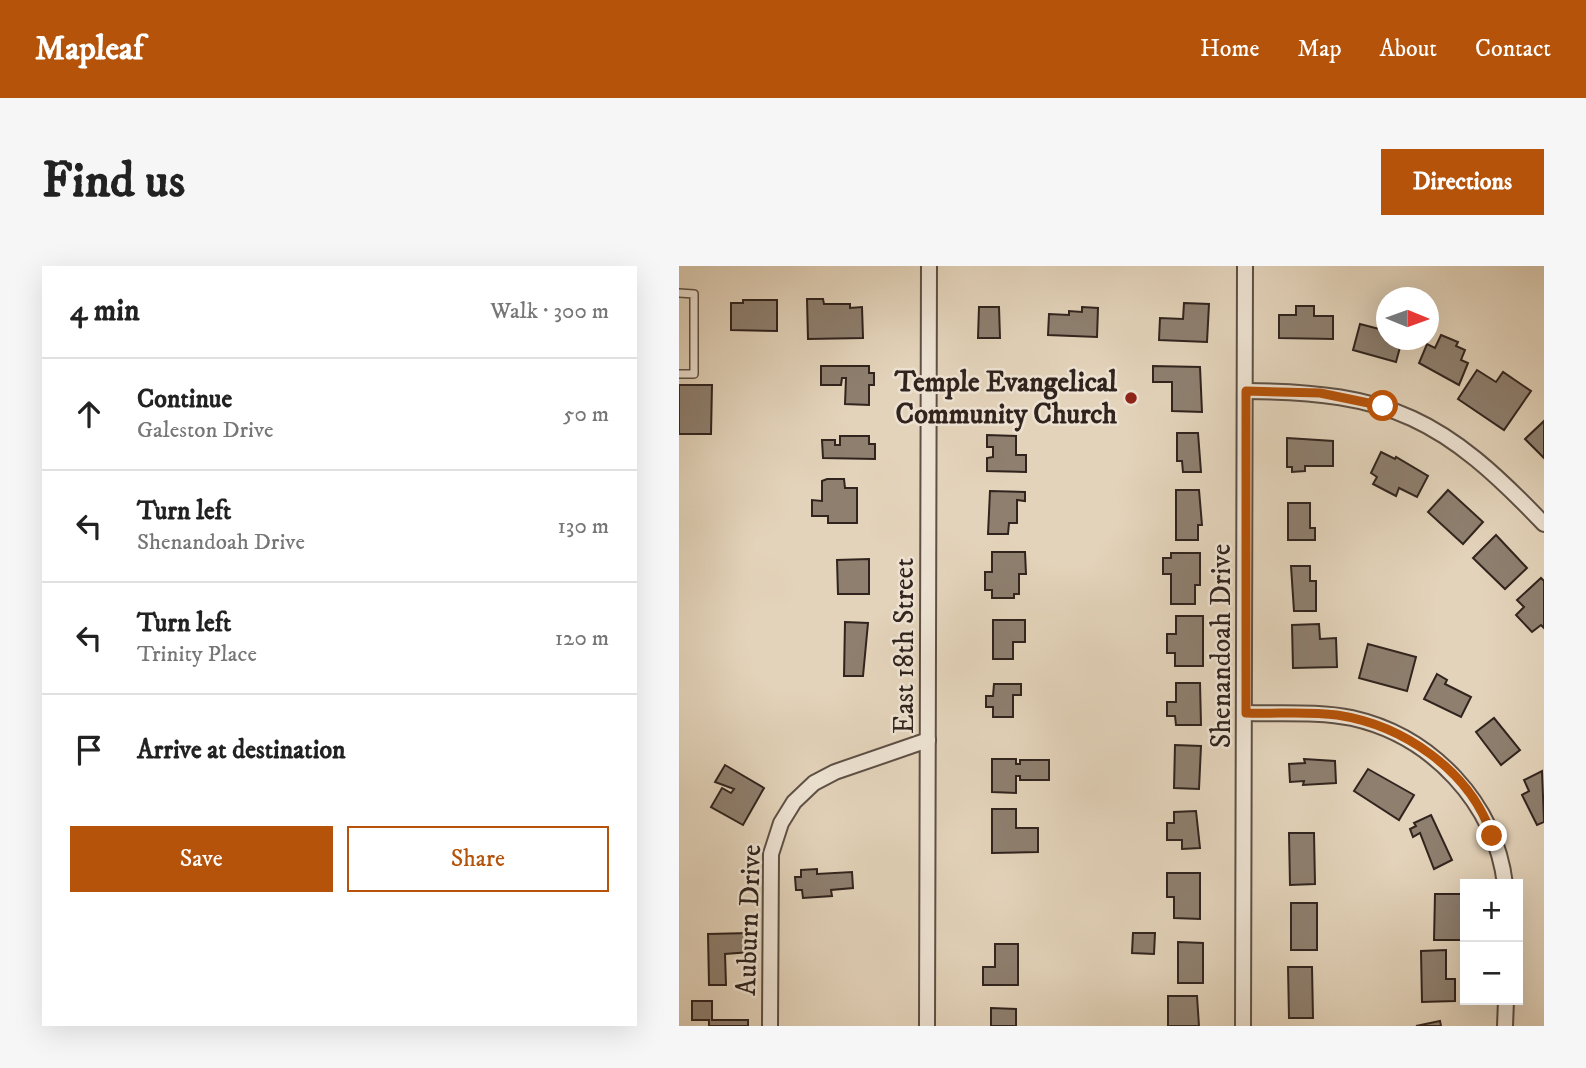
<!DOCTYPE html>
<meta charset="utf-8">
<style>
:root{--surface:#fff;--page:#f6f6f6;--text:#222;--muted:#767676;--line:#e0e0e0;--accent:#b45309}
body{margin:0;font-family:"IM FELL DW Pica",serif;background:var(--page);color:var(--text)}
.controls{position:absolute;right:21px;bottom:21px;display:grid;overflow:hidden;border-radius:0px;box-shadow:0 7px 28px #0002}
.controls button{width:63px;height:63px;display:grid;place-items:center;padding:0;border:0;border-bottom:2px solid var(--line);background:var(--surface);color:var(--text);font:35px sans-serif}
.compass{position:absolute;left:697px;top:21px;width:63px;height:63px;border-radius:50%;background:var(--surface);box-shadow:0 7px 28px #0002;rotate:91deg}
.stop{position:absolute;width:21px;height:21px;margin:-16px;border:5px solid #b45309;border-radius:50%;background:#fff}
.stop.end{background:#b45309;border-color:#fff;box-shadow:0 2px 7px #0008}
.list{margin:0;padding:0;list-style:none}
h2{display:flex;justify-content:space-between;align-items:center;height:91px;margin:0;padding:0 28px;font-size:30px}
h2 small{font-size:23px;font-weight:400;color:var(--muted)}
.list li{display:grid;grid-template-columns:46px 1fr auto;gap:21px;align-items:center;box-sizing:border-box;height:112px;padding:0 28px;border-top:2px solid var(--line)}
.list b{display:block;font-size:26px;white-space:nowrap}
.list p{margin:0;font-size:23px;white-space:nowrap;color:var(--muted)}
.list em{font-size:23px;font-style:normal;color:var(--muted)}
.actions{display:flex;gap:14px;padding:21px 28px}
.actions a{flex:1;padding:16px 0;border:2px solid var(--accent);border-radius:0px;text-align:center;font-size:24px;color:var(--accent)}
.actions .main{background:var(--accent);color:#fff}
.icon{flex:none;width:38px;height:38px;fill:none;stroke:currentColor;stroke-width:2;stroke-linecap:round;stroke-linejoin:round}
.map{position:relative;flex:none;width:865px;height:760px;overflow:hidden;border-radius:0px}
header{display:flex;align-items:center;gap:42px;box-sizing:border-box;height:98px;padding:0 35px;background:var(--accent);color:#fff}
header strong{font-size:33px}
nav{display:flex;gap:38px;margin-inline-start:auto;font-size:24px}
.intro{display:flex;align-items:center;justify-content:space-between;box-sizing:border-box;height:168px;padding:0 42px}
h1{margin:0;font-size:49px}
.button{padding:18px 32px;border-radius:0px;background:var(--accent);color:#fff;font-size:24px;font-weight:700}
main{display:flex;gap:42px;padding:0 42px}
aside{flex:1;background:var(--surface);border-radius:0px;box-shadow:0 7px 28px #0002}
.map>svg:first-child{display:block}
.building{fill:#8e7f6f;stroke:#31241e;stroke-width:2}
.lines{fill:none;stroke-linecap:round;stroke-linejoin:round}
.lane-casing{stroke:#5e5045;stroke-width:10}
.street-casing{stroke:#5e5045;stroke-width:18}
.lane{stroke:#ede2d2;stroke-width:7}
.street{stroke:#ede2d2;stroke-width:14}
.route{stroke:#b45309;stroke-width:9}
.poi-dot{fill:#8f2418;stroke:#ede2d2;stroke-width:2.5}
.labels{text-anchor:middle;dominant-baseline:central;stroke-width:5;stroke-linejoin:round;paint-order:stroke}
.poi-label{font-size:28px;font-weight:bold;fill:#31241e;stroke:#ede2d2;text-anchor:end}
.street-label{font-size:28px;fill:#31241e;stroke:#ede2d2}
</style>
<header>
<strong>Mapleaf</strong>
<nav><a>Home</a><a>Map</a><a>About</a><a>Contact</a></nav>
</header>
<div class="intro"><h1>Find us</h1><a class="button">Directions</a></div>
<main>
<aside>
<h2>4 min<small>Walk · 300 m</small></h2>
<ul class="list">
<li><svg class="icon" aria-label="ahead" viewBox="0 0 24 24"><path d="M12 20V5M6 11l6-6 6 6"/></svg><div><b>Continue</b><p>Galeston Drive</p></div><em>50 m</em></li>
<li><svg class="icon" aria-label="left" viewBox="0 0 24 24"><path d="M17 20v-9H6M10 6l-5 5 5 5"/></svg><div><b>Turn left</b><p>Shenandoah Drive</p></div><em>130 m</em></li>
<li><svg class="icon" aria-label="left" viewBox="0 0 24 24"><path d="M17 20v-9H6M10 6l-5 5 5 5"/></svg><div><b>Turn left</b><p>Trinity Place</p></div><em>120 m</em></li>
<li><svg class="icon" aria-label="arrive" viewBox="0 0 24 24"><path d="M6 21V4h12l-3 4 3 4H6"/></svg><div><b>Arrive at destination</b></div></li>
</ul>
<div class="actions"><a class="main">Save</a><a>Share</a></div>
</aside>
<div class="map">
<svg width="865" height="760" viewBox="0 0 865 760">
<rect width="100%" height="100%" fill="#e3d3ba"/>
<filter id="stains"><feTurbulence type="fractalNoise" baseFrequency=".00286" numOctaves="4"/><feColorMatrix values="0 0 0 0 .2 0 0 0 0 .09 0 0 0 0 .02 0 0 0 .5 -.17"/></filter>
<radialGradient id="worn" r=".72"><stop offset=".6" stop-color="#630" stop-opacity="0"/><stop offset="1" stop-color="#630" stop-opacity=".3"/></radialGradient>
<g class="building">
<polygon points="128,33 144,33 145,38 171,38 171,42 183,41 184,72 129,73"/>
<polygon points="64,34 98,34 98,65 52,64 52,37 64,37"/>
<polygon points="505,37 530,38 528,76 480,74 481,52 504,53"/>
<polygon points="617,40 635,40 635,50 654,50 654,73 600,72 600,49 617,49"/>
<polygon points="300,41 320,41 321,72 299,72"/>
<polygon points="403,41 419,42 418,71 369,69 370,48 390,49 390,45 403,46"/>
<polygon points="681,58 708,65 708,74 723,74 717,96 674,84"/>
<polygon points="762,69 779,76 777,80 786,84 782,94 789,97 780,119 740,97 748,78 756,82"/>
<polygon points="142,100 190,100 190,107 195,107 195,119 190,119 190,139 166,138 167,112 163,112 162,119 142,119"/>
<polygon points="474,100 521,101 523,146 493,145 493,116 474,116"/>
<polygon points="798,104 817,116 824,106 852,125 825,164 779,133"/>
<polygon points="0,119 33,119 32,168 0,168"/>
<polygon points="865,155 865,192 846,173"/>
<polygon points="498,167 519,167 522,206 504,206 503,195 498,195"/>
<polygon points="308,169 337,170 337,189 347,189 347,206 308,205 308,192 314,191 314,181 308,181"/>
<polygon points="161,170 190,170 190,178 196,178 196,193 144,192 143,174 156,174 156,179 161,179"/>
<polygon points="608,172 654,175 654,200 626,200 626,205 613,206 613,201 608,201"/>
<polygon points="702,186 716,193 717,191 749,210 738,231 720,222 717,230 694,218 698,211 692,207"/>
<polygon points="148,213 165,213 166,222 178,222 178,257 149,257 149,250 133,250 133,234 143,235 143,215"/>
<polygon points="497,224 520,224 523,259 519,259 519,274 497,274"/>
<polygon points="769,224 804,256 784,278 749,246"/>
<polygon points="311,225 346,226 346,235 338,234 338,257 330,257 329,268 309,268"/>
<polygon points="609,237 631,237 631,262 636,262 636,274 609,274"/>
<polygon points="817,269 848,302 826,323 794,292"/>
<polygon points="313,286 346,286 347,308 340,308 340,328 335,328 335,332 313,332 313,324 306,324 306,306 313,306"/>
<polygon points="492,287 521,287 521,319 516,319 516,338 492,338 492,308 484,308 484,292 492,292"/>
<polygon points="190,293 190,328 159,328 158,294"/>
<polygon points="612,300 631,300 631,315 637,315 637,345 615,345"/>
<polygon points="862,312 865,315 865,362 862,359 853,366 837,349 845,341 838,334"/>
<polygon points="497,350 524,350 524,400 496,400 496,387 488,387 488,368 497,368"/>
<polygon points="314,354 346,354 346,376 334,376 334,393 314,393"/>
<polygon points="166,356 189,357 184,410 165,410"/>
<polygon points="640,358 641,373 657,372 658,401 614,402 613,359"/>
<polygon points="689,378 737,391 728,425 680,412"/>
<polygon points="758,408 768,414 766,418 792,431 782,451 745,433"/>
<polygon points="497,417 521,417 522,459 497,459 496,450 488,450 488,436 497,436"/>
<polygon points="315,418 342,418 342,429 334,429 334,451 314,451 314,441 307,441 307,430 314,430"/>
<polygon points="815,452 841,484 822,499 797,466"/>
<polygon points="496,479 522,480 520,523 495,522"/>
<polygon points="313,493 337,493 337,498 341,498 341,494 370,494 370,514 341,514 341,510 337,510 337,527 313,526"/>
<polygon points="625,493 656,495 657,517 624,519 625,515 611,516 610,498 626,497"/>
<polygon points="46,499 85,522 64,559 32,541 43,522 52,527 55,523 36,516"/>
<polygon points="689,503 735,529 720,554 675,525"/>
<polygon points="863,505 865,556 858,559 843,529 850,525 845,514"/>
<polygon points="313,543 337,543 337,562 359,562 359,586 313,587"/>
<polygon points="517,545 521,582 503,583 503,574 488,574 488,557 495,557 495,546"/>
<polygon points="752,549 773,594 755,603 741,567 734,571 731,563 737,560 735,557"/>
<polygon points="610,567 635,567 636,618 611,619"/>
<polygon points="138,603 138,608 173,606 174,622 152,624 153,630 124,632 123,624 117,624 116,611 122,611 122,604"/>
<polygon points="488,607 521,607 521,653 495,652 495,631 488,631"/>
<polygon points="756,628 782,628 782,674 755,674"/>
<rect x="612" y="637" width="26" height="47"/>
<polygon points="71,667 71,686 46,688 47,719 30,719 29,668"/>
<polygon points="454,667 476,667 475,688 453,687"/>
<polygon points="499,676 524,677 524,717 499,717"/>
<polygon points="316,678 339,678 339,719 304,719 304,701 316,701"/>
<polygon points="767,684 767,713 776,713 776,735 743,736 742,685"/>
<polygon points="609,701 633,701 634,752 610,752"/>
<polygon points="489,730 518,730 520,760 489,760"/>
<polygon points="13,735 33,735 33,754 69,754 69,760 30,760 30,754 13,754"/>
<polygon points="312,742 337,743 337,760 312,760"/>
<polygon points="761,755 762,760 737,760"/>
</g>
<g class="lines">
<g class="lane-casing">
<polyline id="lane" points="0,27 15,28 15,108 0,108"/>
</g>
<g class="street-casing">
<g id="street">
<path d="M567 125C713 126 765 153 865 258"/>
<path d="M567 447C602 448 639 445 673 452 753 470 816 537 826 618"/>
<polyline points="91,760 92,588 102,557 115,536 135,517 156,506 249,474"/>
<polyline points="248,760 250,0"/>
<polyline points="564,760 566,0"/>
<polyline points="826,760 827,734"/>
</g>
</g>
<use href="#lane" class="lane"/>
<use href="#street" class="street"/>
</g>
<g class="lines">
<path class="route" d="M704 140 641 127 567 125V447C597 448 629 445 658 449 724 459 791 504 813 570"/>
</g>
<circle class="poi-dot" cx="452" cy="132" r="7"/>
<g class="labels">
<g class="poi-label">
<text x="438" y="116">Temple Evangelical<tspan x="438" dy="32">Community Church</tspan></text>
</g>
<g class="street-label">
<text transform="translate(225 380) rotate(-90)">East 18th Street</text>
<text transform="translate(542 380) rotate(-90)">Shenandoah Drive</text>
<text transform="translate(70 654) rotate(-88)">Auburn Drive</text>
</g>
</g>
<rect width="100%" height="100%" filter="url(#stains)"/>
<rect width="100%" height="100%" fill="url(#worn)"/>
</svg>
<div class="controls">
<button>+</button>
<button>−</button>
</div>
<svg class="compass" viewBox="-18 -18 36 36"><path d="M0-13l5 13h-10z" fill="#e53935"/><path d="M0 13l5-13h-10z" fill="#767676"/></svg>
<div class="stop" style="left:704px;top:140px"></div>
<div class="stop end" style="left:813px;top:570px"></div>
</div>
</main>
